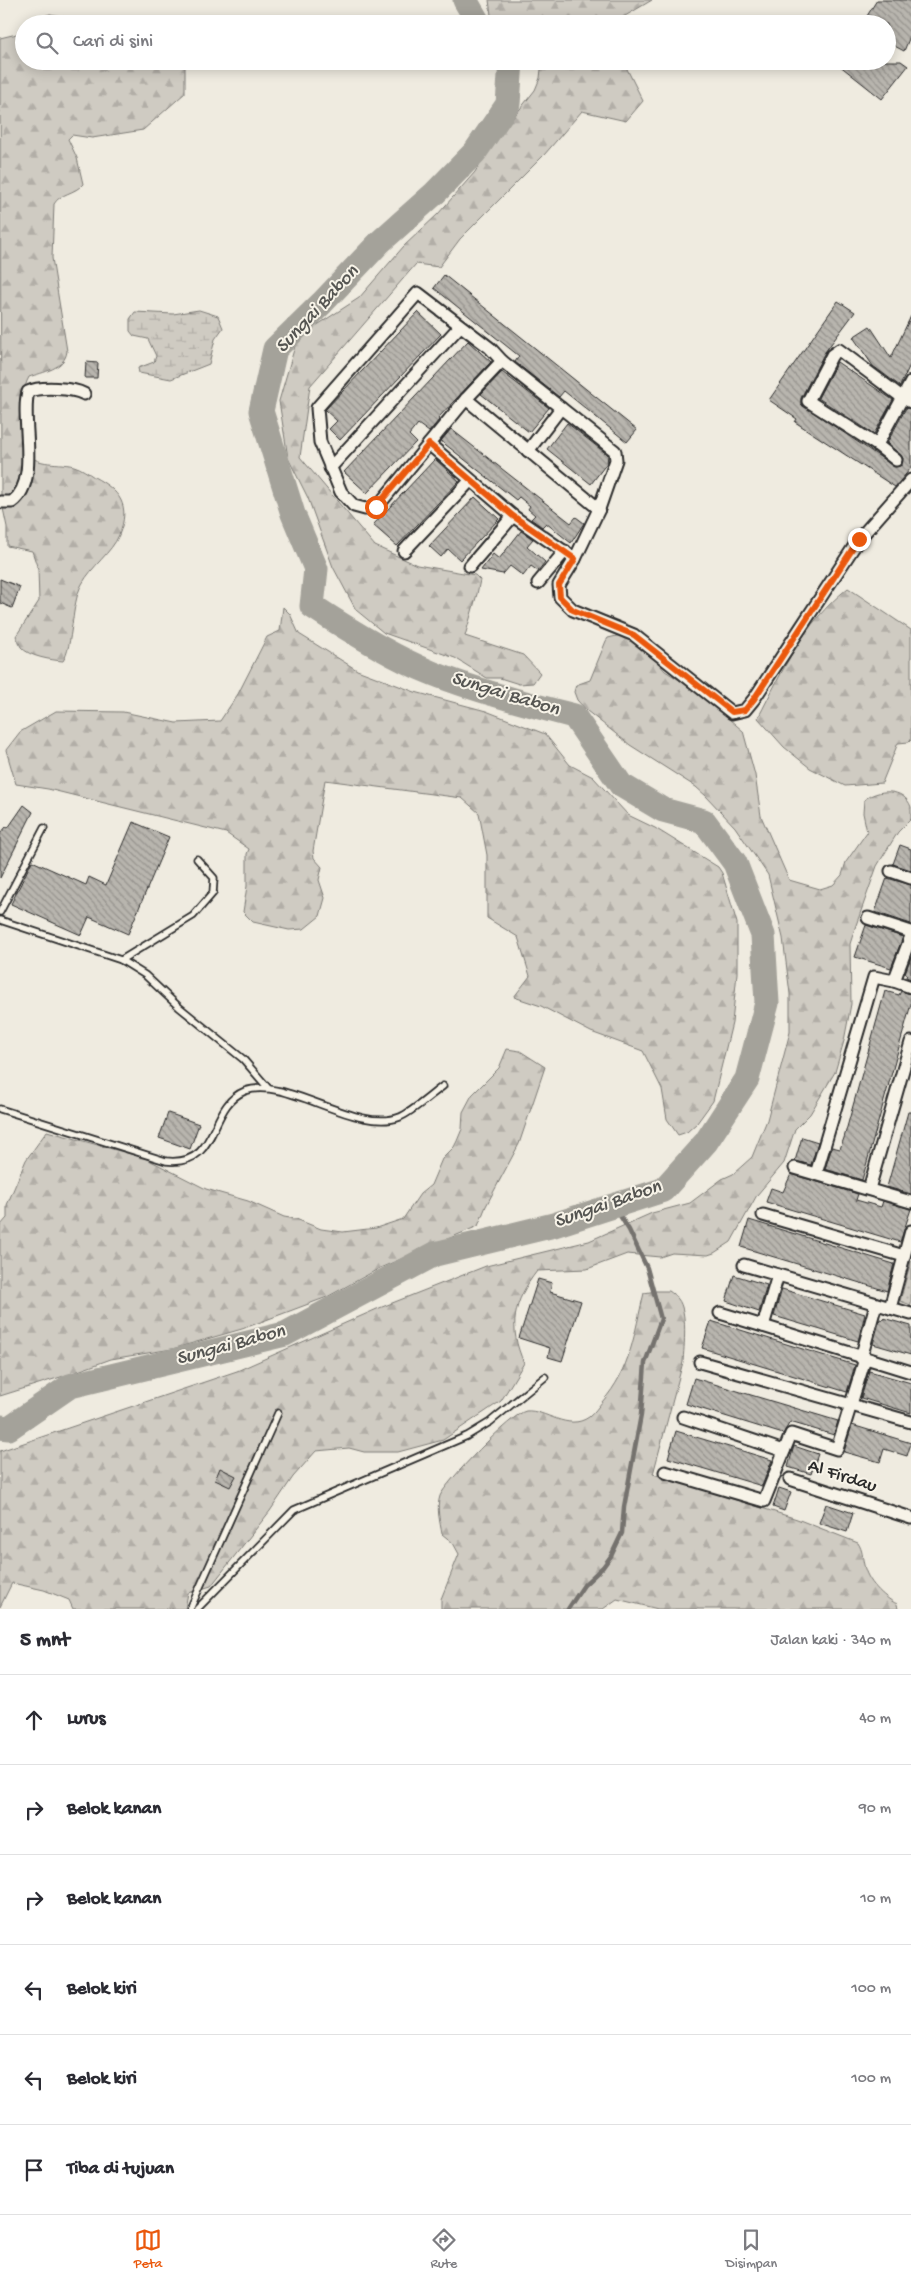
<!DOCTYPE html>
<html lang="id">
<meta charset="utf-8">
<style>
:root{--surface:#fff;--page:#f7f7f7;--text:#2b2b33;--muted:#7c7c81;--line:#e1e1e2;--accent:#ea580c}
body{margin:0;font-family:"Gochi Hand",sans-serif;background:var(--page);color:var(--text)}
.stop{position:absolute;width:15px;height:15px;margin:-11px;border:4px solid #ea580c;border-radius:50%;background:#fff}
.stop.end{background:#ea580c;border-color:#fff;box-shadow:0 1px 5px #0008}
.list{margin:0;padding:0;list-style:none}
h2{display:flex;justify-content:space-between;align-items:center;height:65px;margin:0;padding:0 20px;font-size:21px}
h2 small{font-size:16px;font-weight:400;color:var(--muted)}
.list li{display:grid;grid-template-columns:32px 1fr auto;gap:15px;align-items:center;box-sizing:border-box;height:90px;padding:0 20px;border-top:1px solid var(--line)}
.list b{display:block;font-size:19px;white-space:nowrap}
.list em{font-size:16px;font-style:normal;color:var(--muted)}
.icon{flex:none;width:28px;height:28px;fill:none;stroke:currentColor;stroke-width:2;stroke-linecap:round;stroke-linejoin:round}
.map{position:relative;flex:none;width:911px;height:1609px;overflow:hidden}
.search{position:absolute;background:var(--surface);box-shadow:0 2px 12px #0003;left:15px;right:15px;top:15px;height:55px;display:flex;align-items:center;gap:12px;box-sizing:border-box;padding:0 18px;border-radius:28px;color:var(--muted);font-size:19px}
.sheet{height:605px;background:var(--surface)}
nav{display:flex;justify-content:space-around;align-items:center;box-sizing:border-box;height:70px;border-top:1px solid var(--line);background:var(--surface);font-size:14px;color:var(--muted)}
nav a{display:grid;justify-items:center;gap:2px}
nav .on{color:var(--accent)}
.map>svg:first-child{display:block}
.forest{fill:url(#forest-firs);stroke:#7d7b76}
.wetland{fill:url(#wetland-marsh);stroke:#7d7b76}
.park{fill:url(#park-dots);stroke:#7d7b76}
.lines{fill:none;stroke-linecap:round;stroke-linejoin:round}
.stream{stroke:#74726e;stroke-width:4.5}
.river{stroke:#a4a29a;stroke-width:25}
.building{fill:url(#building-back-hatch);stroke:#2b2b2b}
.lane-casing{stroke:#2b2b2b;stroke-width:9}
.street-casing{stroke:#2b2b2b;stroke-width:15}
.lane{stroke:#f7f3e8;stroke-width:5.5}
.street{stroke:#f7f3e8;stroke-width:11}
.route{stroke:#ea580c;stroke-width:6}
.labels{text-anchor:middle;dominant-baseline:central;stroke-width:4;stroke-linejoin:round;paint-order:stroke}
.street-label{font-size:19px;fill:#2b2b2b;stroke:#f7f3e8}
.water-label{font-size:20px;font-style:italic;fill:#555552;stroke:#f7f3e8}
</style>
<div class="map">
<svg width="911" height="1609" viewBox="0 0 911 1609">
<defs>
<pattern id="forest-firs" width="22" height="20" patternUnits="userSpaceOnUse" patternTransform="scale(1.25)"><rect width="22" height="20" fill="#cfcbc2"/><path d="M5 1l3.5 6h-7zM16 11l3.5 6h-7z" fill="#b2aea7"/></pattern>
<pattern id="wetland-marsh" width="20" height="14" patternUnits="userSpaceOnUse" patternTransform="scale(1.25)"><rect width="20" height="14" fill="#cfcbc2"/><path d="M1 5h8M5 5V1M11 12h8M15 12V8" fill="none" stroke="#b2aea7"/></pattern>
<pattern id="park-dots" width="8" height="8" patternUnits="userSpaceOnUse" patternTransform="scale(1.25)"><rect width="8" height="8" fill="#cfcbc2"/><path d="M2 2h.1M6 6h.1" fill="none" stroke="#b2aea7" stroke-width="1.8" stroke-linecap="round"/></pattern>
<pattern id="building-back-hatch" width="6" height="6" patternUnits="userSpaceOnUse" patternTransform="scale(1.25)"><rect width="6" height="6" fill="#b8b5ae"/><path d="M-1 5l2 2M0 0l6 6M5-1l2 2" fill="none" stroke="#96938e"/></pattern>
</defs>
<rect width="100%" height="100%" fill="#efebe0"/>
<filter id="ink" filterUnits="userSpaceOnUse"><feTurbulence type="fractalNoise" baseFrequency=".02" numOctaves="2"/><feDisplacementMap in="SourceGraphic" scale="10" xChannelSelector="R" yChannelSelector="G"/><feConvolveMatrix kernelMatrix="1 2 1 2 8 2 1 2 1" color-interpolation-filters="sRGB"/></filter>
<g filter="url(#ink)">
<g class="forest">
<polygon points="489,0 652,0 620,19 620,24 497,24 491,15"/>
<polygon points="50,14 72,18 82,24 27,24 29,21"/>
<path d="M24 29V61H185V93L143 130 92 138 72 135 68 139 77 158 83 184C75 194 60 193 54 204L52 258 67 351C65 369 43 372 29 377 18 398 23 423 24 447 33 468 55 461 74 466 81 468 88 473 94 477 120 491 131 505 119 535 112 552 91 567 82 584 71 603 73 647 63 661 52 660 29 657 21 647 19 644 18 639 16 636L39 601 38 569 32 551 7 546V527L1 499 0 38 21 33Z"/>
<polygon points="542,61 623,61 643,101 626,121 582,111 544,155 460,239 439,267 416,264 310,386 300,457 375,546 417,565 475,575 480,580 477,594 465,636 523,655 540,673 533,683 519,684 500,678 487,678 455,658 384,633 356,610 333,567 308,498 288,458 279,401 295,346 302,335 359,298 404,246 438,214 475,172 490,147 535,90 540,78"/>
<path d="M848 588 911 630V740L909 742 898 743 882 783 845 786 810 768 784 747 758 718C784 668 802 625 848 588Z"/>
<polygon points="283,607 290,614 299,634 357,670 415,692 486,711 545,734 570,765 593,777 628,815 655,828 718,867 722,873 737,923 737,973 732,1023 713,1101 697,1123 687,1132 678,1135 667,1119 662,1089 643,1051 591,1032 541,1006 514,997 530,976 518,937 487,918 487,855 479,813 462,798 325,780 313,851 314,858 322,867 319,880 325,898 320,916 304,929 289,930 253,922 243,912 247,886 247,854 249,849 226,833 48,789 16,784 6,750 20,732 56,711 123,712 176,723 220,721 238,694 267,637 280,631"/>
<path d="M621 635 628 637 654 658 665 671 694 689 743 731 755 775 761 816 789 880 820 889 833 885 842 875 846 862 867 832 863 813 864 800C877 789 904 787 911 807 911 810 911 816 911 819L898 832 877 866 855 928 850 944 851 1004 844 1041 835 1072 810 1114 795 1129 784 1163 757 1195 731 1242 714 1253 708 1255 672 1253 660 1257 627 1254 587 1269 537 1271C513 1302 508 1327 524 1363L501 1401 443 1440 398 1452H364L349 1448 316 1451 293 1477 270 1511 211 1586 188 1593 185 1609H73L69 1600 44 1590 12 1583 0 1607V1451L237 1371 377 1309 486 1266 589 1241 652 1213 690 1203 722 1179 733 1174 752 1157 767 1120 790 1032V994L783 938 768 875 735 827 706 796 696 787 630 745 587 711 577 700 574 692 576 685 590 680 606 641 608 638Z"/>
<polygon points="507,1049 520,1051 545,1067 519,1144 486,1206 478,1226 380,1268 327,1297 242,1329 172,1349 111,1359 67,1375 0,1396 0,1226 7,1218 7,1205 26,1160 47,1131 145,1158 206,1189 248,1201 284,1217 296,1219 321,1229 343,1232 376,1228 403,1219 420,1194 431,1185 442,1159 454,1147 457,1141 462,1129 463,1112 472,1095 499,1068"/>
<path d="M656 1291H669C672 1293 676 1296 678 1299 688 1311 684 1347 683 1362L653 1474 797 1519 858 1543C863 1551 862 1556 864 1565 867 1581 883 1597 897 1604L898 1609H658L617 1599 603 1609H441V1599L459 1554 453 1543 442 1534C440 1522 436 1508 440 1496 445 1483 512 1413 526 1411 545 1409 568 1432 589 1417 594 1413 598 1407 602 1402 631 1369 634 1334 644 1293Z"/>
</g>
<polygon class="wetland" points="199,310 218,316 223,328 215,339 209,364 171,379 139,373 138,368 154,362 156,356 148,339 134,336 130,331 130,319 135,312 173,314"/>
<polygon class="park" points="911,1261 911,1305 900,1301"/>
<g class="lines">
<polyline class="stream" points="568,1609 584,1585 603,1567 611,1556 622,1533 624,1507 641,1415 645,1363 661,1319 647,1268 629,1230 614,1206"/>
<g class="river">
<polyline points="465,0 479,24"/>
<path d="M0 1427 9 1428 70 1386 285 1334 435 1254 554 1225 663 1190 706 1142 747 1079 767 1003 763 935 735 863 704 821 663 810 621 785 574 716C526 704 477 691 432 673 392 657 347 629 312 606L316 569 293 514 261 411 275 349 322 303 380 242 435 193 475 152 508 104 511 61"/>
</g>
</g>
<g class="building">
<polygon points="877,0 911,0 911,34 904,51 887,42 887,24 862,24"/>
<polygon points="834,61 901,61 908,66 882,99"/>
<polygon points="444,275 637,430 627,442 564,391 559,397 515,362 519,356 434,288"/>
<polygon points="838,301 855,312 825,352 801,398 801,404 895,467 902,465 903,458 887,443 906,408 911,409 911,468 895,487 795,422 797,419 769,400"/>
<polygon points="418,312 441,334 340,440 329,429 337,421 325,410"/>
<polygon points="911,316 911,363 900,386 873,366 853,337 870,326 891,358"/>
<polygon points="468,341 491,362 438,418 439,420 429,432 418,424 409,435 416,442 367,493 344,472"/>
<polygon points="86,362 98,363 97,378 85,378"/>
<polygon points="837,362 893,400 874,434 818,398"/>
<polygon points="502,372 549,408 529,432 481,394"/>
<polygon points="567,423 608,455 607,463 591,484 547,449"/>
<polygon points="451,429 571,523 576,517 584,523 571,543 546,523 542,527 531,519 535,515 528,509 530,506 519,497 516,500 441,441"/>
<polygon points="435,459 459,481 397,546 373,525"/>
<polygon points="475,497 499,519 460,560 448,549 441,557 429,546"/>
<polygon points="521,531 533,539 527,546 545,562 538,571 531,566 523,576 510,566 503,574 481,570 493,554 499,559"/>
<polygon points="0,579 20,587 12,608 0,603"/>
<polygon points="24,805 33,812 0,878 0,834 6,827 8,828"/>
<polygon points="133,822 169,837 128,934 89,917 81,935 11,904 32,861 86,885 89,877 106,885"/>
<polygon points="900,845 911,849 911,870 893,864"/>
<polygon points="887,878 911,885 911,924 875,912"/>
<polygon points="866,925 903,937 891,968 855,957"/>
<polygon points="911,957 911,979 906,977 907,974 905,973"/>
<polygon points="885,991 899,995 901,991 911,994 911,1004 862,1180 825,1169 832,1147 840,1149 844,1138"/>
<polygon points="908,1112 911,1112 911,1194 887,1187"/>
<polygon points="168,1113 199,1124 190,1149 159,1138"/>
<polygon points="802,1137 818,1142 811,1165 795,1161"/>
<polygon points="791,1174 858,1194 856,1200 881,1207 883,1201 911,1209 900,1242 766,1202 771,1188 783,1192"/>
<polygon points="749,1220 894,1264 887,1291 741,1247"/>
<polygon points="734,1275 767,1285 759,1312 726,1301"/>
<polygon points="538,1279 552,1283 550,1292 581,1301 562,1361 548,1357 550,1348 519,1338"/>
<polygon points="782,1289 865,1314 858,1341 774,1316"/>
<polygon points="883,1318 911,1326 911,1355 873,1344 880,1319 883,1320"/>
<polygon points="711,1321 855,1365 847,1392 702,1348"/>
<polygon points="869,1371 911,1383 911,1413 861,1398"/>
<polygon points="694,1378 838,1421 834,1435 790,1422 783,1434 686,1404"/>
<polygon points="852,1425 911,1443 907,1456 884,1449 880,1462 844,1452"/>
<polygon points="676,1431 772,1460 762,1486 668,1458"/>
<polygon points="794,1446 818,1454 811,1474 788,1467"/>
<polygon points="220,1468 236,1476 230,1487 215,1480"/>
<polygon points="779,1488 791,1492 784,1511 773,1507"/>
<polygon points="826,1504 853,1513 847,1532 819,1523"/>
</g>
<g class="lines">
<g class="lane-casing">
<g id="lane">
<polyline points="0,912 44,828"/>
<polyline points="0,920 121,960 145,975 179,1007 243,1059 268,1088"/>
<polyline points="121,960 193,916 213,893 214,878 197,859"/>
<path d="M0 1109 166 1161C221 1167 207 1106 245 1091 286 1076 357 1134 400 1117 411 1113 432 1094 443 1086"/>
<polyline points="190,1609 278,1413"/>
<polyline points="197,1609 294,1510 467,1436 490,1422 545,1377"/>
</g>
</g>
<g class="street-casing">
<g id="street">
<polyline points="911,382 877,445 808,401 832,355 839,350 903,398 911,402"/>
<polyline points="466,399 599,509 575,559 559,585 560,597 573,610 634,635 732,713 745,710 754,699 859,539 911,480"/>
<polyline points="429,444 377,507 365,509 354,506 341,492 320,442 317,408 418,293 490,348 502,361"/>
<polyline points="877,445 896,460"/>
<polyline points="528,451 561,408"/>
<polyline points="330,468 460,326"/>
<path d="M0 502H12C41 481 20 418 28 392 40 386 73 388 84 394"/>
<polyline points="404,551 470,481"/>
<polyline points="575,559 513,516 429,444 466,399 502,361 615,451 616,460 599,509"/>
<polyline points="470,566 513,516"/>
<polyline points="538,583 565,551"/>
<polyline points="891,871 911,878"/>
<polyline points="868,918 911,932"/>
<polyline points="911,936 894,981 911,987"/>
<polyline points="795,1168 911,1202"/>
<polyline points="816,1174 874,977 894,981"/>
<polyline points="869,1189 911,1042"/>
<polyline points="763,1215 904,1256"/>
<polyline points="744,1265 911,1314"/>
<polyline points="890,1308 911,1231"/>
<polyline points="720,1313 763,1326 778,1275"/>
<polyline points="763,1326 911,1372"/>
<polyline points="861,1358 876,1304"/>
<polyline points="700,1362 911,1422"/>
<polyline points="683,1417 784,1451"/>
<polyline points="665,1472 764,1501 791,1434 837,1449 865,1359"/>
<polyline points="790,1479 911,1518"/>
</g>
</g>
<use href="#lane" class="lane"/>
<use href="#street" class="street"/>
</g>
</g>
<g class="lines" filter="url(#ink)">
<polyline class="route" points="376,507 429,444 513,516 575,559 559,585 560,597 573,610 634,635 732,712 745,710 754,699 859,539"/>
</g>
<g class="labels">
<g class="street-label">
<text transform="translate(842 1477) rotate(18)">Al Firdau</text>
</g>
<g class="water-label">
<text transform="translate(318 310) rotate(-47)">Sungai Babon</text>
<text transform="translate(505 695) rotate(17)">Sungai Babon</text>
<text transform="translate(608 1205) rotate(-19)">Sungai Babon</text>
<text transform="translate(231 1346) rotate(-15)">Sungai Babon</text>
</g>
</g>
</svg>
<div class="stop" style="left:376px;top:507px"></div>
<div class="stop end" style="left:859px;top:539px"></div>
<div class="search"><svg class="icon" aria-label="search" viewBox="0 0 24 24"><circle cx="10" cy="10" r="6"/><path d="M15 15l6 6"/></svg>Cari di sini</div>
</div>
<section class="sheet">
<h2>5 mnt<small>Jalan kaki · 340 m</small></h2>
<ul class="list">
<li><svg class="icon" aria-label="ahead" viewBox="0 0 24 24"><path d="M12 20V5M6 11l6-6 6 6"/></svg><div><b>Lurus</b></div><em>40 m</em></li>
<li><svg class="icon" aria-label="right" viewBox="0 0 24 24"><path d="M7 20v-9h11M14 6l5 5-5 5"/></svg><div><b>Belok kanan</b></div><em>90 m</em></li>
<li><svg class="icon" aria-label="right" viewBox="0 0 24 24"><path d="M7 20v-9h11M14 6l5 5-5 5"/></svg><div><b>Belok kanan</b></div><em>10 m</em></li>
<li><svg class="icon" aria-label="left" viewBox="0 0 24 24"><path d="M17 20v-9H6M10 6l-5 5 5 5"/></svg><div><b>Belok kiri</b></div><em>100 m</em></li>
<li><svg class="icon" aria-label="left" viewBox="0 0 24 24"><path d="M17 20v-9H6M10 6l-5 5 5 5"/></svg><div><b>Belok kiri</b></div><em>100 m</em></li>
<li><svg class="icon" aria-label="arrive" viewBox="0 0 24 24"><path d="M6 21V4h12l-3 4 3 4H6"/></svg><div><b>Tiba di tujuan</b></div></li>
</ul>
</section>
<nav>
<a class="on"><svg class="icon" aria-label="map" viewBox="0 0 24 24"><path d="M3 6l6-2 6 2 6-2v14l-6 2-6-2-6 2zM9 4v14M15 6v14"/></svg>Peta</a>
<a><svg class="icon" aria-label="directions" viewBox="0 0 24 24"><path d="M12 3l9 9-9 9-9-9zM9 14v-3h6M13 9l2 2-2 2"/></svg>Rute</a>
<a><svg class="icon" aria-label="saved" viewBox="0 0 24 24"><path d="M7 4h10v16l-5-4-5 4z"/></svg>Disimpan</a>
</nav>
